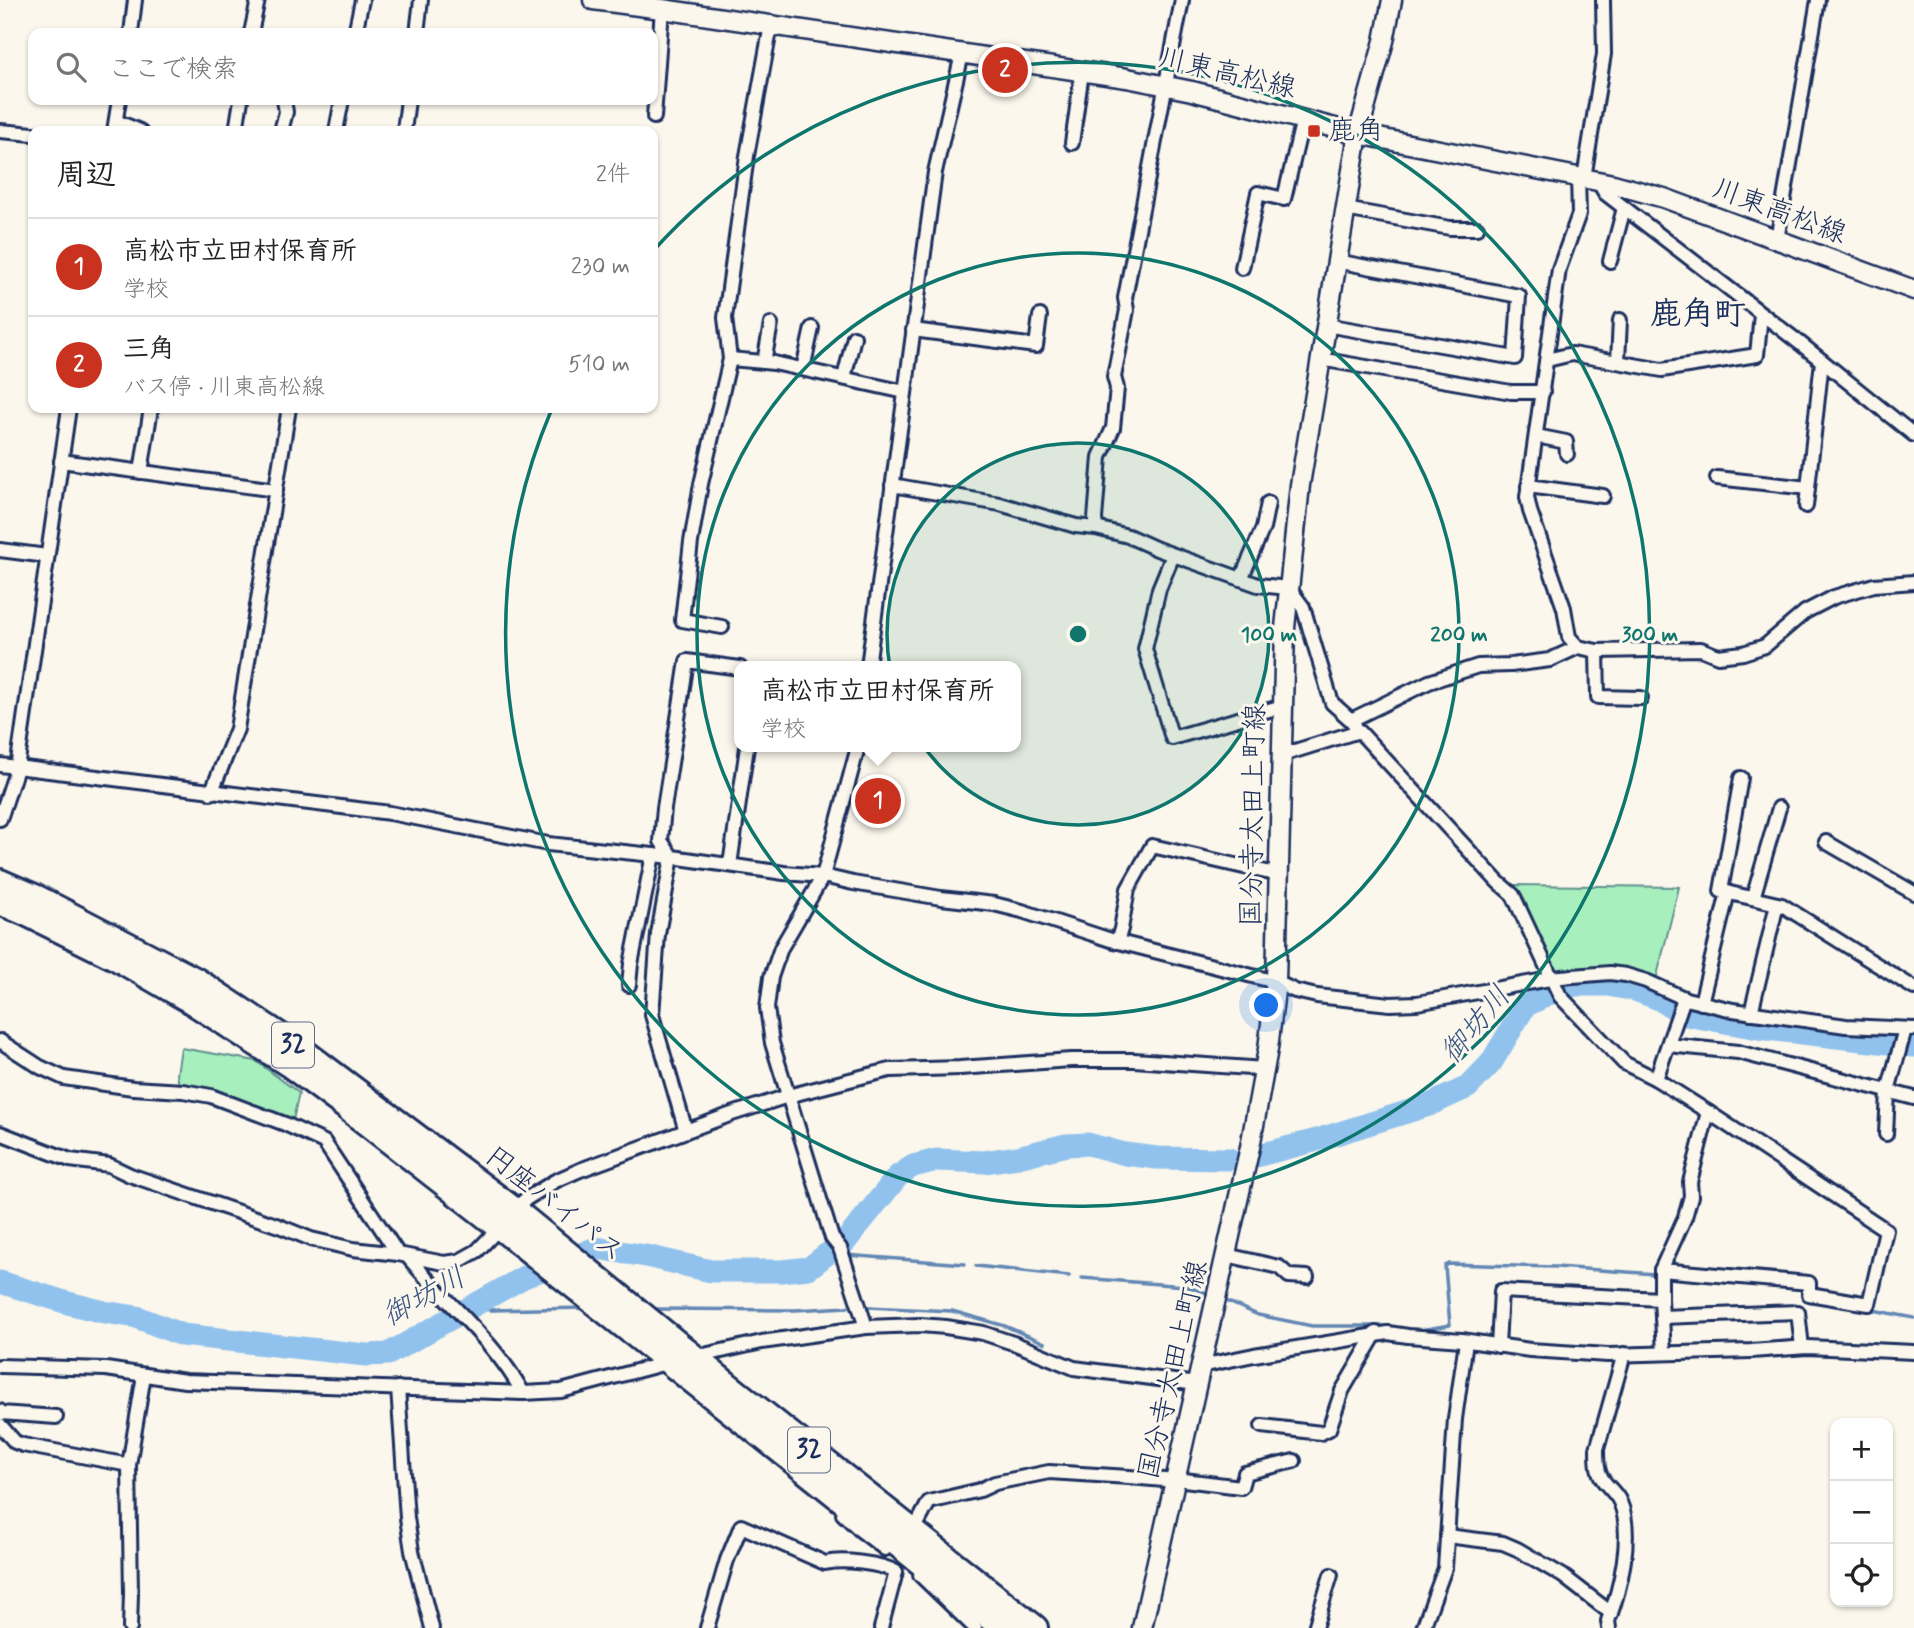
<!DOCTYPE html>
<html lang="ja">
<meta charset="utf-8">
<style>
:root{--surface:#fff;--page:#f2f2f2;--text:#222;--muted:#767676;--line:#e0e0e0;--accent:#c8321e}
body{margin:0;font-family:Mynerve,"Klee One",sans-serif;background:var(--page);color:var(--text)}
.controls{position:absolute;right:21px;bottom:21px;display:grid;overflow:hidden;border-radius:14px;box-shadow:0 2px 5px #0004}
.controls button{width:63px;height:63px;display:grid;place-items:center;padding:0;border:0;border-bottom:2px solid var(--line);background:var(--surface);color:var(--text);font:35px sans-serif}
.you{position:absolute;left:1267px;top:1006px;width:24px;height:24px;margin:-18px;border:5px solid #fff;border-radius:50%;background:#1a73e8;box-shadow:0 0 0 10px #1a73e833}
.badge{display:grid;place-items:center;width:46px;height:46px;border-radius:50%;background:var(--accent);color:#fff;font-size:23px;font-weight:700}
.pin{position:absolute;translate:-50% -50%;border:4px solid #fff;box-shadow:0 2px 7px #0006}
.popup{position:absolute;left:734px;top:661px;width:287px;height:91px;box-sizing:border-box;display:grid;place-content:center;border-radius:14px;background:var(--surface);filter:drop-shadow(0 2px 5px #0005);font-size:23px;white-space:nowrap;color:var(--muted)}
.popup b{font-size:26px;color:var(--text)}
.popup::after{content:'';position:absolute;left:50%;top:100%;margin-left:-14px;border:14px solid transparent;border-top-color:var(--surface)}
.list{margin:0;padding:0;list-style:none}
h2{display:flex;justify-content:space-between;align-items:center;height:91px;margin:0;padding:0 28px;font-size:30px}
h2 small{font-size:23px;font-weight:400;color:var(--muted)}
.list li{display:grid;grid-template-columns:46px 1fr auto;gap:21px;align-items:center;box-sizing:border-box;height:98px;padding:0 28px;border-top:2px solid var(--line)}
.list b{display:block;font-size:26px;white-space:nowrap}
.list p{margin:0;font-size:23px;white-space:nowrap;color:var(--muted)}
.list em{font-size:23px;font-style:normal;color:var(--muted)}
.icon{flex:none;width:38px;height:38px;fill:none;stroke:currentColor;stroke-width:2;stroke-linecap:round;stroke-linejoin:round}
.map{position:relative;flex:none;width:1914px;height:1628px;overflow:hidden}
.search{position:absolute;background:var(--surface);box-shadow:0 2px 5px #0004;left:28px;top:28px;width:630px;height:77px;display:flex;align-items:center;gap:18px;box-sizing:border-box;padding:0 24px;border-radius:14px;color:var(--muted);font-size:26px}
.panel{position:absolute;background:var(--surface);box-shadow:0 2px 5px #0004;left:28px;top:126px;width:630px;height:287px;border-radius:14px}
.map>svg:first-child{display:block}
.green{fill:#a7f0be;stroke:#61908e;stroke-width:2}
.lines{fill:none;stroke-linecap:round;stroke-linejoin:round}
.stream{stroke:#6287b4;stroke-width:3.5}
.river{stroke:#91c2ed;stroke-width:23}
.street-casing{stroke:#1b2f5e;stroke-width:18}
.secondary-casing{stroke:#1b2f5e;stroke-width:23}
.highway-casing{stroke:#1b2f5e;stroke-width:30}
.street{stroke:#fbf7ec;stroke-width:12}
.secondary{stroke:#fbf7ec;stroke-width:18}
.highway{stroke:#fbf7ec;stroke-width:24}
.ring{fill:none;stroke:#0f766e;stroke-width:3.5}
.poi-dot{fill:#c8321e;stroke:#fbf7ec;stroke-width:2.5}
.labels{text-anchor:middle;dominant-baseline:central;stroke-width:6;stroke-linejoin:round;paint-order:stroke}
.shield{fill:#fbf7ec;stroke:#5e6b89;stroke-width:2}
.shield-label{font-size:26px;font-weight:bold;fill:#1b2f5e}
.street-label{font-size:28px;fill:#1b2f5e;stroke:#fbf7ec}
.poi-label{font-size:28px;fill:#1b2f5e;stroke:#fbf7ec;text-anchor:start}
.water-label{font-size:30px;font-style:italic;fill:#385482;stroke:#fbf7ec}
.quarter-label{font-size:32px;font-weight:bold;fill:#1b2f5e;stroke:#fbf7ec}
.centre{fill:#0f766e;stroke:#fbf7ec;stroke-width:3.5}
.ring-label{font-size:21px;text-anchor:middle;font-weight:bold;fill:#0f766e;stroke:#fbf7ec;stroke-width:6;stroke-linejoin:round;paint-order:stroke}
</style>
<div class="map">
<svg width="1914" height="1628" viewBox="0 0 1914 1628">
<rect width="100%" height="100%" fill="#fbf7ec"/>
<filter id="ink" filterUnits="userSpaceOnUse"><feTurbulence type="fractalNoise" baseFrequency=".0143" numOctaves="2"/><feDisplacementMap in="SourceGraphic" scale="14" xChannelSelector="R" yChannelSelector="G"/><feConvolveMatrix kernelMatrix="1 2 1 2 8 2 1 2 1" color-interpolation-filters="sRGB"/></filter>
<g filter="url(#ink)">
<g class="green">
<polygon points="1512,885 1679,887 1656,980 1559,974 1551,968"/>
<polygon points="181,1048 256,1061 299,1093 293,1120 287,1121 229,1099 229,1096 185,1088 179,1085 177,1074"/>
</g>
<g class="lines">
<g class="stream">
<polyline points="827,1254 837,1254"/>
<polyline points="845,1255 965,1264"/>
<polyline points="976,1266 1069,1276"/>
<polyline points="1082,1278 1185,1286 1207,1293"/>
<polyline points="1224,1300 1258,1315 1312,1326 1388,1326 1415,1331 1450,1325 1445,1266 1449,1264 1556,1267 1656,1274"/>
<polyline points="868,1307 952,1311 1005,1326 1045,1343"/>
<polyline points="470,1308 491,1310 587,1308"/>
<polyline points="653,1309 795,1310 848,1307"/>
<polyline points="1868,1309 1914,1318"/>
</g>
<g class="river">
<polyline points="1252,1157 1317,1140 1429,1105 1468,1087 1491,1063 1525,1006 1549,994 1575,985 1608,985 1635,990 1659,999 1686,1015 1758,1028 1914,1046"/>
<polyline points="845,1242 898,1176 913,1166 937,1160 984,1162 1018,1157 1066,1145 1088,1144 1125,1154 1157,1158 1229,1159"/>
<polyline points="0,1282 68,1303 104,1312 137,1317 182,1335 366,1355 388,1354 524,1277 596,1248 646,1256 711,1271 781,1271 809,1268 827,1254"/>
</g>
<g class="street-casing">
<g id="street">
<polyline points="131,33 135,0"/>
<polyline points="251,33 258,0"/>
<polyline points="355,33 362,0"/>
<polyline points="417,33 421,0"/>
<polyline points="654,117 662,9"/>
<polyline points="116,121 140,131"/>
<polyline points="0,131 33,134"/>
<polyline points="114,131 119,100"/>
<polyline points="236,131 241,100"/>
<polyline points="281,131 286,112 284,100"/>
<polyline points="336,131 342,100"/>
<polyline points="404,131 408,100"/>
<polyline points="1072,143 1082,72"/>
<polyline points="1578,177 1579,214 1559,269 1527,497 1530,511 1564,608 1569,637 1578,647 1597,651 1701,649 1718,656 1743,653 1765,646 1805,612 1834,597 1874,585 1914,582"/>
<polyline points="1584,178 1604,54 1603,0"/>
<polyline points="1598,181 1605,193 1801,344 1914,435"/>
<polyline points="1345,209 1450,228 1477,228"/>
<polyline points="1777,240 1818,0"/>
<polyline points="1610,261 1624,208"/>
<polyline points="1242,268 1258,193 1284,199 1303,119"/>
<polyline points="1326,325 1515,358 1519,296 1336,261"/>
<polyline points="913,330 1036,346 1040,316"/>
<polyline points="730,359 774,363 905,392"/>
<polyline points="1320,359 1511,392 1543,392"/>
<polyline points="1547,360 1572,354 1662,370 1757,355 1761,314"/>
<polyline points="1618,361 1620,320"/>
<polyline points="764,362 771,324"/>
<polyline points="803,369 812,328"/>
<polyline points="844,378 854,337"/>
<polyline points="1536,436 1566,442 1567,454"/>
<polyline points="61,461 276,490"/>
<polyline points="141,472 151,408"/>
<polyline points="1717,478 1808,488"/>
<polyline points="892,485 1000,504 1076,526 1096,528 1128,536 1157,549 1258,585 1289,588 1303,607 1332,703 1351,720"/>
<polyline points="1528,486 1603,496"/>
<polyline points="1806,506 1822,361"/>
<polyline points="1096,528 1095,519 1100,457 1113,428 1117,388 1114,377 1127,310 1125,298 1182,0"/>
<polyline points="0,550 47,556"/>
<polyline points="1173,555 1159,589 1145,649 1172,738 1283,706"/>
<polyline points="1241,579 1263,528 1268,503"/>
<polyline points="722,627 682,620 691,542 701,484 730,359 725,318 747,156 771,25"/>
<polyline points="1597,651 1598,697 1641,698"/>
<polyline points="868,666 935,172 962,54"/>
<polyline points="1355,725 1351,720 1429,682 1478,666 1511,665 1550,660 1578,647"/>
<polyline points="858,747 823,876 781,948 771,977 767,1008 772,1043 832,1238 840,1248 866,1327"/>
<polyline points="1282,755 1359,731 1498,882 1513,895 1560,996 1624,1063 1656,1079"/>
<polyline points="0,765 390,813 548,844 672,857 784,873 823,876 853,883 941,898 994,904 1022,911 1111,940 1276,982 1295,991 1317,996 1390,1004 1417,1003 1561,977 1610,973 1626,975 1646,981 1686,999 1733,1010 1846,1026 1914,1029"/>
<polyline points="1741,778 1721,891 1782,905 1914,988"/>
<polyline points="211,793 237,729 289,408"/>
<polyline points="0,819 17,768 69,408"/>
<polyline points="1826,842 1914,893"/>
<polyline points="730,865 747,747"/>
<polyline points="1753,898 1779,808"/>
<polyline points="1117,942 1121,929 1128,889 1152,846 1279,875"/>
<polyline points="629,985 631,964 653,855"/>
<polyline points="1701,1003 1728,892"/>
<polyline points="1751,1013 1777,904"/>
<polyline points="0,1041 40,1067 64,1078 133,1088 183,1091 211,1096 285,1124 324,1142 398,1254"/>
<polyline points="1668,1045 1738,1052 1914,1098"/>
<polyline points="686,1131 652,1015 658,934 672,857 661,841 664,808 687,661 740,668"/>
<polyline points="0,1133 70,1160 109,1165 130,1175 279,1226 311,1239 353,1249 398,1254 444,1263 459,1261 477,1251 500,1227 514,1210 526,1199 555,1181 580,1170 732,1114 788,1096 865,1076 890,1070 960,1068 1071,1060 1134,1060 1265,1069"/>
<polyline points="1886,1134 1888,1091 1905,1029"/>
<polyline points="1226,1255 1279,1267 1289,1276 1307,1277"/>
<path d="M408 1257C445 1302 495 1341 523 1393"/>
<polyline points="1661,1270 1809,1283 1809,1294 1869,1304 1886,1230 1708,1112"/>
<polyline points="1661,1299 1661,1270 1685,1217 1691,1196 1690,1182 1708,1112 1656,1079 1684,998"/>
<polyline points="1662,1317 1798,1312 1802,1347"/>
<polyline points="1498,1346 1501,1291 1661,1299 1664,1353"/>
<polyline points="695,1357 762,1342 866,1327 920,1325 946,1327 983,1333 1016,1344 1074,1368 1197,1384"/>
<polyline points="0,1366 106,1369 185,1381 523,1393 561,1391 670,1362"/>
<polyline points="1201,1366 1254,1355 1388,1333 1408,1336 1462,1340 1530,1350 1608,1355 1751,1351 1807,1347 1914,1352"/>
<polyline points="398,1388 407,1518 412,1551 432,1628"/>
<polyline points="0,1411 1,1413 56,1417"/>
<polyline points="0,1425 15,1442 23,1445 129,1465"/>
<polyline points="1262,1426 1321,1433 1329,1429 1342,1391 1376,1333"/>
<polyline points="1176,1479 1241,1487 1245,1473 1294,1461"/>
<polyline points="843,1514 860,1530 885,1549"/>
<polyline points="913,1532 929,1502 980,1490 995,1483 1049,1472 1129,1477 1176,1481"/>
<polyline points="1447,1536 1503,1543 1517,1549 1563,1576 1611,1613"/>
<polyline points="920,1575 975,1628"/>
<polyline points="130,1628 131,1593 129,1465 144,1375"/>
<path d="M707 1628 727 1560 741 1526 825 1563C843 1559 880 1563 896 1572L881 1628"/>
<polyline points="1315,1628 1331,1575"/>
<polyline points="1423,1628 1445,1568 1455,1419 1466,1341"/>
<path d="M1609 1628 1608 1621C1620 1590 1634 1534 1620 1502 1617 1495 1612 1491 1607 1485 1597 1475 1597 1463 1597 1449L1624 1354"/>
</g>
</g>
<g class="secondary-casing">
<g id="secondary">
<polyline points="593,0 662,9 1127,78 1192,91 1358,134 1613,184 1664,198 1914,290"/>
<polyline points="1142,1628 1250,1147 1268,1049 1276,982 1285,628 1300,485 1358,134 1384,41 1392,0"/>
</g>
</g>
<g class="highway-casing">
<g id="highway">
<polyline points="0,882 37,898 197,981 300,1049 514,1210 729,1386 1035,1628"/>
<polyline points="0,902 28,914 117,958 188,999 290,1065 345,1106 500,1227 1003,1628"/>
</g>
</g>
<use href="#street" class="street"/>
<use href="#secondary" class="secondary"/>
<use href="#highway" class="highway"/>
</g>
</g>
<circle cx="1078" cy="634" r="191" fill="#0f766e" fill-opacity=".12"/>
<g class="ring">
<circle cx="1078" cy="634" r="191"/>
<circle cx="1078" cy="634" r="381"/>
<path d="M653 251A572 572 0 1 1 551 411"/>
</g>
<rect class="poi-dot" x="1307" y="124" width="14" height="14" rx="3.5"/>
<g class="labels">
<g class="shield">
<rect x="272" y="1022.5" width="42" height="45" rx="5"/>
<rect x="788" y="1427.5" width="42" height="45" rx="5"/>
</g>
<g class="shield-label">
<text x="293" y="1045">32</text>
<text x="809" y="1450">32</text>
</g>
<g class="street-label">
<text transform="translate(1227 74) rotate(13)">川東高松線</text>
<text transform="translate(1779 212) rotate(20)">川東高松線</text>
<text transform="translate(1254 815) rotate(-89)">国分寺太田上町線</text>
<text transform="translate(554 1205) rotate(38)">円座バイパス</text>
<text transform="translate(1174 1370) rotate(-77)">国分寺太田上町線</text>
</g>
<g class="poi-label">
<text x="1328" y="131">鹿角</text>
</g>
<g class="water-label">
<text transform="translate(1476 1025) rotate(-50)">御坊川</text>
<text transform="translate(424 1297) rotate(-29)">御坊川</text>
</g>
<g class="quarter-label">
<text x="1698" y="315">鹿角町</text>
</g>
</g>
<circle cx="1078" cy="634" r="10" class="centre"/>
<g class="ring-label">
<text x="1269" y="641">100 m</text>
<text x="1459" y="641">200 m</text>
<text x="1650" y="641">300 m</text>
</g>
</svg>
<div class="controls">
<button>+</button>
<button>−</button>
<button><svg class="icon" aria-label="locate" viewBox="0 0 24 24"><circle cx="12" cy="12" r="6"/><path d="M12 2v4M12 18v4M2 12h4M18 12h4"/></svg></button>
</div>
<div class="you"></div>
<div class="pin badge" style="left:878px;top:801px">1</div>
<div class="popup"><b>高松市立田村保育所</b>学校</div>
<div class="pin badge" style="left:1005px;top:70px">2</div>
<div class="search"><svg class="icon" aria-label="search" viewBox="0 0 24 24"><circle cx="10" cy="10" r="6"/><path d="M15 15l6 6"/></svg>ここで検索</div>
<section class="panel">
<h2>周辺<small>2件</small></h2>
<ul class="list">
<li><span class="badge">1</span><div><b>高松市立田村保育所</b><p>学校</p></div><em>230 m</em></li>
<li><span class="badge">2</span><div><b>三角</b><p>バス停 · 川東高松線</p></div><em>510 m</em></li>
</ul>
</section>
</div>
